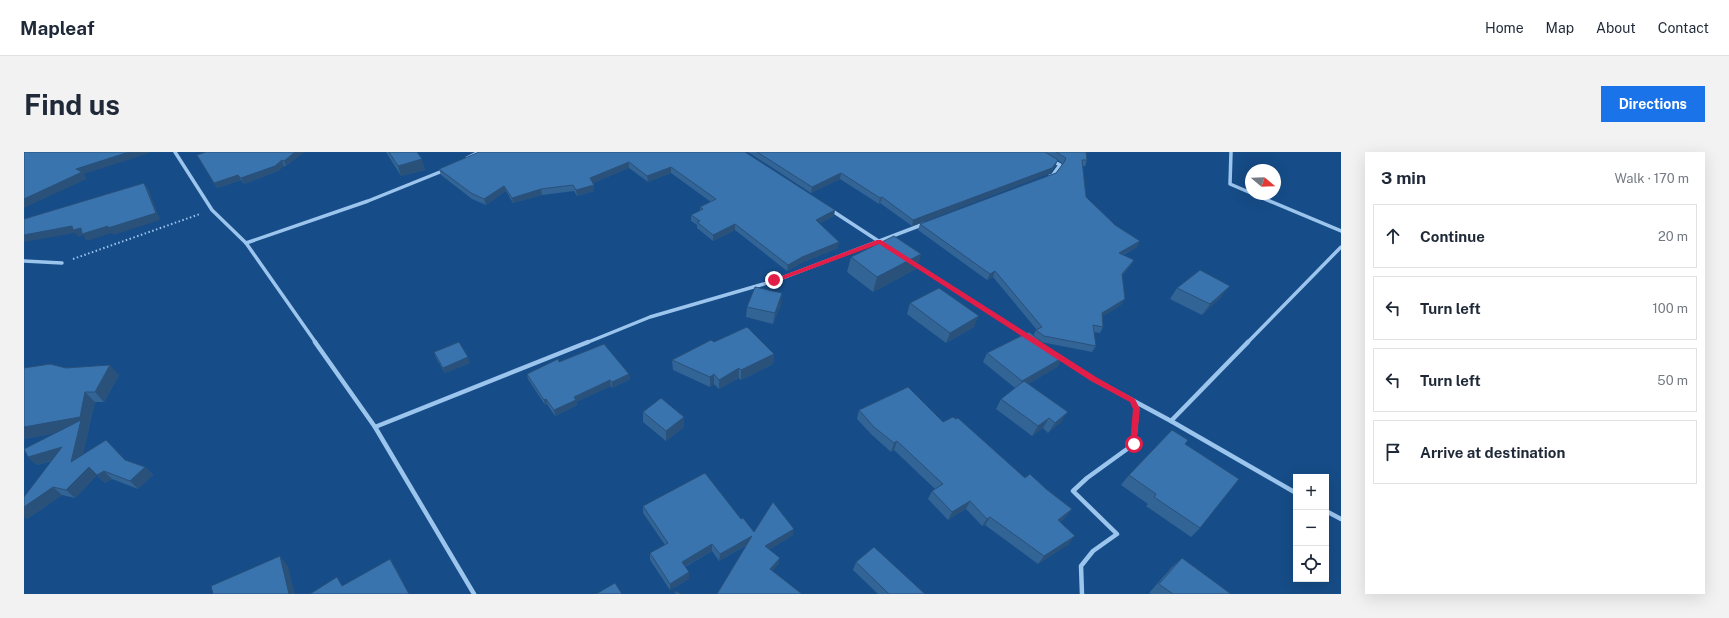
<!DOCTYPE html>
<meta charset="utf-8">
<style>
:root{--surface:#fff;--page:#f2f2f3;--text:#1f2937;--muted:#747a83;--line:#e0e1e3;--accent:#1a73e8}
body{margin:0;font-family:"Public Sans",sans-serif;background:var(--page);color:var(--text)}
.controls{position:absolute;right:12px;bottom:12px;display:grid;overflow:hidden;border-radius:0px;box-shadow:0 4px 16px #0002}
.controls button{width:36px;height:36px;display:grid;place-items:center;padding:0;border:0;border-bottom:1px solid var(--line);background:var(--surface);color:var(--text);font:20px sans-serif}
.compass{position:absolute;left:1221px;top:12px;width:36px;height:36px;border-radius:50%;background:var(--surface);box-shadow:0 4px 16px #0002;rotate:109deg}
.stop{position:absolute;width:12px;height:12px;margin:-9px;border:3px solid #e11d48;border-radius:50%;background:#fff}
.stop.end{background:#e11d48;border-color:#fff;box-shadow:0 1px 4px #0008}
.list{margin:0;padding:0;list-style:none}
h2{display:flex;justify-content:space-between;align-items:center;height:52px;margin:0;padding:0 16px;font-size:17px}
h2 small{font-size:13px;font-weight:400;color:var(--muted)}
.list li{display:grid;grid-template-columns:26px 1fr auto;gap:12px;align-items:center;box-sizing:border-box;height:64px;margin:0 8px 8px;padding:0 8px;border:1px solid var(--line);border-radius:0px}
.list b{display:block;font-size:15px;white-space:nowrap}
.list em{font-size:13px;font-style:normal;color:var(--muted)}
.icon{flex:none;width:22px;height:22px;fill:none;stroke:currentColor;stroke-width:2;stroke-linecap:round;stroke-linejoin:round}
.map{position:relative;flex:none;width:1317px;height:442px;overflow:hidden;border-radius:0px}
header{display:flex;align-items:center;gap:24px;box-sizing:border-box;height:56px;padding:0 20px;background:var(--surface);border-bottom:1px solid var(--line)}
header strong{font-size:19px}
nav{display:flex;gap:22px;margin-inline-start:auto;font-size:14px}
.intro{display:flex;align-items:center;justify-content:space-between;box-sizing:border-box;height:96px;padding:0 24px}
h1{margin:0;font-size:28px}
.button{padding:10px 18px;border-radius:0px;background:var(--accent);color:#fff;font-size:14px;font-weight:700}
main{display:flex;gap:24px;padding:0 24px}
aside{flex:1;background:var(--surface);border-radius:0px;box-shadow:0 4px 16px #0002}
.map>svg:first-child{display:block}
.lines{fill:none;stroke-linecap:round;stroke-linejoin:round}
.path{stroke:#9cc5ee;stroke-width:2;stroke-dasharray:1.5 2.5;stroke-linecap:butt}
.minor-far1{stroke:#9cc5ee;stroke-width:3.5}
.minor{stroke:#9cc5ee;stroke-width:4.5}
.wall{fill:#326496}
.shaded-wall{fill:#29517a}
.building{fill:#3a74af;stroke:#29517a}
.route{fill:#e11d48}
</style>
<header>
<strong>Mapleaf</strong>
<nav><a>Home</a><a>Map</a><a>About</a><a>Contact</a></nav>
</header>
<div class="intro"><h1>Find us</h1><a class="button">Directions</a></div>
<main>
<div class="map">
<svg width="1317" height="442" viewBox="0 0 1317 442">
<rect width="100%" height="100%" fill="#164c87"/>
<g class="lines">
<polyline class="path" points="49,107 176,62"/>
<g class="minor-far1">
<polyline points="151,0 188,58 222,91 292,191"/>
<polyline points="1207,0 1206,32 1227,41"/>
<polyline points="443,6 455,0"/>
<polyline points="1026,24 1028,24 1036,13 1029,9"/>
<polyline points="1229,42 1317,79"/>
<polyline points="807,58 856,90"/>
<polyline points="222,91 344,49 421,18"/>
<polyline points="0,109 38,111"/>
<polyline points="889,111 1005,185"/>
<polyline points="562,191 626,165 750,129 900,72"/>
<polyline points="1223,191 1317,95"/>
</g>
<g class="minor">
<polyline points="291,190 351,275 450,442"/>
<polyline points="1034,204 1069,227 1147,269 1272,341"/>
<polyline points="1147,269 1224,190"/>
<polyline points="351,275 564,190"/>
<polyline points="1302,359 1317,367"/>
<polyline points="1058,442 1057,414 1069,399 1093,382 1049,339 1063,326 1110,292 1113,257 1109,249"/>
</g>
</g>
<g class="wall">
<polygon points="182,0 280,0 262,14 260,14 254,19 220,32 217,28 193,36 173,3"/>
<polygon points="362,0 393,0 401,18 377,24"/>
<polygon points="721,0 810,64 795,72 814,96 777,111 763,119 711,78 689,89 673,76 673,73 667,69 667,63 676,59 676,55 687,50 647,21 624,30 605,16 569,31 570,33 570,39 553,44 550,39 518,43 489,51 482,39 462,53 448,47 417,23 415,17"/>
<polygon points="724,0 1062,0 1063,8 1061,14 1058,14 1062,45 1113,95 1099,103 1110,108 1106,114 1099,123 1097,153 1079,164 1079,175 1076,181 1070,180 1072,194 1068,200 1017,190 1038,206 1033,215 1004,232 1037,270 1024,281 1019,276 1008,284 972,257 977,247 991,236 959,210 963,201 1009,184 1012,178 1013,178 969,125 963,128 894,78 896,72 1032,21 1039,12 1034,8 1031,14 1026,21 888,74 856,51 855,52 816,27 787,41"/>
<polygon points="897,102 892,117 849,140 823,120 827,105"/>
<polygon points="1153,136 1198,144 1178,163 1146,147"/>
<polygon points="886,151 950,175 922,191 883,162"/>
<polygon points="757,152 749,172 722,165 723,155"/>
<polygon points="690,190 750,202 749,212 717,228 715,226 695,237 690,232 686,235 649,218 648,208"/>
<polygon points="410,200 446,211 421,221 412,206"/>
<polygon points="535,210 605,222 606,227 588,236 587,234 552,250 553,253 531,264 523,252 521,253 504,227 503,222"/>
<polygon points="42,216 95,223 80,250 71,250 65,275 64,275 65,276 59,302 101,308 121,315 129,323 114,337 88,327 81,331 73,323 51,346 38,343 3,367 28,309 13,313 4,305 32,281 0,287"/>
<polygon points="835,258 919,270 1001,326 1022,337 1048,357 1042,365 1036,370 1045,392 1014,412 961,373 958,374 942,357 924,368 904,347 908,339 911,337 870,298 867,300 848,283 833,267"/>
<polygon points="619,260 660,275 642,289 619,270"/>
<polygon points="1164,288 1161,292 1176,376 1167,385 1122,354 1124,352 1097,333 1105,323"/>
<polygon points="619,354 717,367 730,380 769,383 745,398 755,412 693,442 723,393 695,409 688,399 661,415 665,420 665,427 646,438 626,408 626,401 641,393 619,361"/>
<polygon points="1158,406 1207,442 1127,442 1125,441 1148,415"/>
<polygon points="832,410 901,442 854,442 829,418"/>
</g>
<g class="shaded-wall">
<polygon points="105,0 126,0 126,1 60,22 63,27 0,56 0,47 52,17"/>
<polygon points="271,0 280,0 262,14 260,9"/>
<polygon points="398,7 401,18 377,24 374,14"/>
<polygon points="258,8 260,14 254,19 220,32 217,26"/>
<polygon points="1034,8 1031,14 1026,21 888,74 889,68"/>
<polygon points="605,10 605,16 567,32 566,26"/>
<polygon points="647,15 647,21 624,30 623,24"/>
<polygon points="817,21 816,27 787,41 788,35"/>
<polygon points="214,23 217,28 193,36 190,31"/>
<polygon points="120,31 125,38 136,68 89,83 88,81 63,89 59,83 54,85 51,81 0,90 0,83 48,74 57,76"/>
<polygon points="570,33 570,39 553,44 552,38"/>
<polygon points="480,34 482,39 462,53 460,47"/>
<polygon points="517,37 518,43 489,51 488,46"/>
<polygon points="858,45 856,51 855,52 856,46"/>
<polygon points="811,58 810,64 791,74 792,68"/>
<polygon points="711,72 711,78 689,89 689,83"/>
<polygon points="1116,89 1113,95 1091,106 1095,101"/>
<polygon points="815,90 814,96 777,111 763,119 764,113 778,105"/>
<polygon points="897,102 892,117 849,140 853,125"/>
<polygon points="1110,108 1106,114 1095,128 1098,122"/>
<polygon points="971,119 969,125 963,128 966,122"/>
<polygon points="1206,134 1198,144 1178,163 1186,152"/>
<polygon points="758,141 757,152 749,172 751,161"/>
<polygon points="1101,147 1097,153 1075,167 1078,161"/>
<polygon points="955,164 950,175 922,191 926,181"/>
<polygon points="750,202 749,212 717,228 717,218"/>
<polygon points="444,205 446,211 421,221 419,216"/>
<polygon points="1038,206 1033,215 994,238 998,229"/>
<polygon points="86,213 95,223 80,250 71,240"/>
<polygon points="715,216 715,226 695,237 695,228"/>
<polygon points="605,222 606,227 588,236 588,230"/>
<polygon points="690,222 690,232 686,235 686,225"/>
<polygon points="586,228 587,234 552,250 553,253 531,264 530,258 550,245"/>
<polygon points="61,240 71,250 65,275 64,275 65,276 56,318 47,310 55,277 0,287 0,275"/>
<polygon points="522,247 523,252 521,253 520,248"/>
<polygon points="1044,260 1037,270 1024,281 1031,271"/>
<polygon points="660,265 660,275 642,289 642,279"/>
<polygon points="1025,266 1019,276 1008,284 1014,274"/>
<polygon points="873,289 870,298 867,300 870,291"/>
<polygon points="38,295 46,303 13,313 4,305"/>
<polygon points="65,315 80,319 88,327 81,331 73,323 51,346 42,338"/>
<polygon points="121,315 129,323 114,337 106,329"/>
<polygon points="29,335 38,343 3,367 0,365 0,355"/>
<polygon points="946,349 942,357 924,368 928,360"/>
<polygon points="1048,357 1042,365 1028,376 1034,368"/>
<polygon points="966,365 961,373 958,374 963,367"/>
<polygon points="770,377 769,383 740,401 741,394"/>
<polygon points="728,384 727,390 695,409 696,402"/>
<polygon points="1051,384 1045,392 1014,412 1020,404"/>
<polygon points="688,392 688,399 658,416 658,410"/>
<polygon points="256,404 264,414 271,442 265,442"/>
<polygon points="756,406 755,412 745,423 746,417"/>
<polygon points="366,407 372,416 385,442"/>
<polygon points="665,420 665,427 646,438 646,432"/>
</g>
<g class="building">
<polygon points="0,0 105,0 52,17 58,20 0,47"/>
<polygon points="182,0 271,0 260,9 258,8 251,14 217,26 214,23 190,31 173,3"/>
<polygon points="365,0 393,0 398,7 374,14"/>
<polygon points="455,0 721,0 811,58 792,68 815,90 778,105 764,113 711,72 689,83 673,70 676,69 667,63 679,57 676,55 692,47 647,15 623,24 605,10 566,26 570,33 552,38 549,33 517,37 488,46 480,34 460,47 447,41 415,17"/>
<polygon points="733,0 1021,0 1034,8 1028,16 889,68 858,45 856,46 817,21 788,35"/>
<polygon points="1032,0 1062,0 1063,8 1058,8 1062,45 1091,73 1116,89 1095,101 1110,108 1098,122 1101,147 1078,161 1079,175 1069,173 1072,194 1020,184 1012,178 1018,175 971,119 966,122 896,72 1032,21 1041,9 1042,6"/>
<polygon points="120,31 132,61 84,76 84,74 58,82 57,76 49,78 48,74 0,83 0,67"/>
<polygon points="870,84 897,102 853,125 827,105"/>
<polygon points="1176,118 1206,134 1186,152 1153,136"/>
<polygon points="731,135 758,141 751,161 723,155"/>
<polygon points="915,136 955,164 926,181 886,151"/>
<polygon points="723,175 750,202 717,218 715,216 695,228 690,222 686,225 648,208 687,188 690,190"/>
<polygon points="1005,180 1038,206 998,229 963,201"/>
<polygon points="435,190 444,205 419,216 410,200"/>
<polygon points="580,192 605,222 588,230 586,228 550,245 552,248 530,258 522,247 520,248 503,222 534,207 535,210"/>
<polygon points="26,212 42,216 86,213 71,240 61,240 56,265 0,275 0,216"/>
<polygon points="1000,229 1044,260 1031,271 1025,266 1014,274 977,247"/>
<polygon points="884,235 919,270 929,265 932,267 934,266 1001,326 1006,322 1022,337 1048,357 1034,368 1051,384 1020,404 966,365 963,367 946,349 928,360 908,339 919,332 873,289 870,291 850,275 835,258"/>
<polygon points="637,246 660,265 642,279 619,260"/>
<polygon points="57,268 47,310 82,288 101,308 121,315 106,329 80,319 73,323 65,315 42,338 29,335 0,355 0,345 38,295 4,305 0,297"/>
<polygon points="1148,278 1164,288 1161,292 1215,327 1176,376 1130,345 1132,342 1105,323"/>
<polygon points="681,321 717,367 719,366 730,380 749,350 770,377 741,394 756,406 746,417 778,442 693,442 728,384 696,402 688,392 658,410 665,420 646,432 626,401 644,391 619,354"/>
<polygon points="850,395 901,442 865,442 832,410"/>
<polygon points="256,404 265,442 189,442 187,434"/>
<polygon points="1158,406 1207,442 1149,442 1135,432"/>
<polygon points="366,407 385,442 286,442 313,425 318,434"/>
<polygon points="591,431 598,442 572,442"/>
<polygon points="650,439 658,442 652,442"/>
</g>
<polygon class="route" points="853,88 857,88 1072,225 1111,247 1116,257 1112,294 1110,295 1106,292 1109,257 1106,250 1067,229 855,92 752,130 747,128"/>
</svg>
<div class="controls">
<button>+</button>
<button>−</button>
<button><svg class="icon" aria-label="locate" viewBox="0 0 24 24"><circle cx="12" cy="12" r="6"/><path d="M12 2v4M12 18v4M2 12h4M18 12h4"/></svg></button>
</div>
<svg class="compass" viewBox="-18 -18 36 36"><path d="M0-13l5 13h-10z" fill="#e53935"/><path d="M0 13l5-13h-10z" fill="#747a83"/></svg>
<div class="stop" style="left:1110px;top:292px"></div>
<div class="stop end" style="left:750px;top:128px"></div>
</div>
<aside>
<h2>3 min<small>Walk · 170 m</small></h2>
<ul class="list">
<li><svg class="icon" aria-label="ahead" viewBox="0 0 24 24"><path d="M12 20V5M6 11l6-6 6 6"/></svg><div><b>Continue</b></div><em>20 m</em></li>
<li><svg class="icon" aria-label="left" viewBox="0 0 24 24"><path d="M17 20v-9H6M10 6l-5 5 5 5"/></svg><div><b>Turn left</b></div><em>100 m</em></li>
<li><svg class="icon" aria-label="left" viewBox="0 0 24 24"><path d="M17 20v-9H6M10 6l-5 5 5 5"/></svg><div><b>Turn left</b></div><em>50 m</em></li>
<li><svg class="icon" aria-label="arrive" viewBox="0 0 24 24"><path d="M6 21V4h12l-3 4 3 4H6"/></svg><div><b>Arrive at destination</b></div></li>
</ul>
</aside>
</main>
